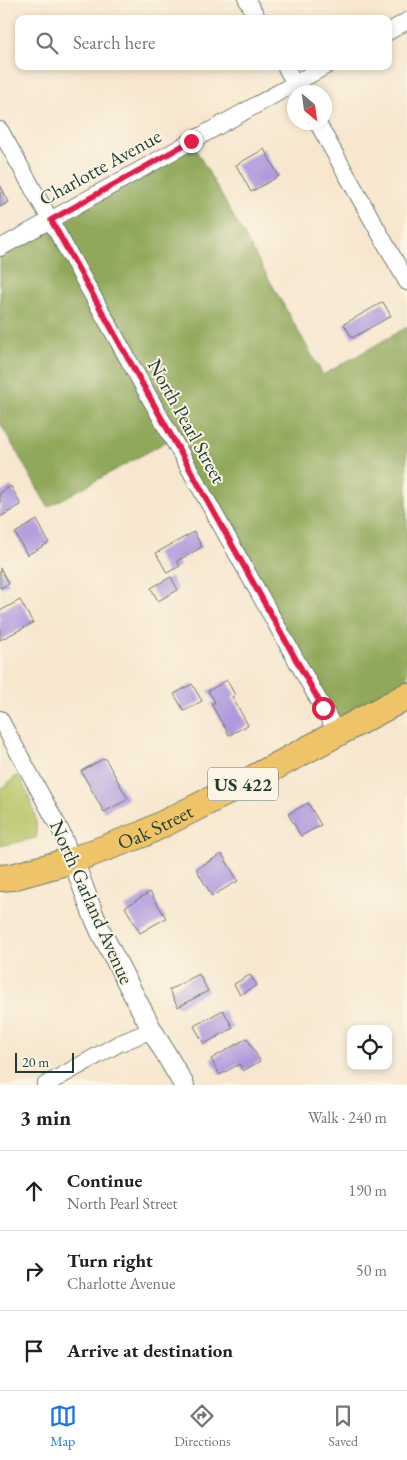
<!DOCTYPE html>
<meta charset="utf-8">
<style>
:root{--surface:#fff;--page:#f6f6f6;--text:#202124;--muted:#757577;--line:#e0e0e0;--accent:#1a73e8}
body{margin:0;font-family:"EB Garamond",serif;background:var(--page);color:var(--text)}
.controls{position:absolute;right:15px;bottom:15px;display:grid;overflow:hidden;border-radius:10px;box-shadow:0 2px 8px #0003}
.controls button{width:45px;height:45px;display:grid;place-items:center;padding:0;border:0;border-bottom:1px solid var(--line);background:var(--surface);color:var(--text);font:25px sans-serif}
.compass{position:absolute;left:287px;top:85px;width:45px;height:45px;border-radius:50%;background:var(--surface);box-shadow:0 2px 8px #0003;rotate:151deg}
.scale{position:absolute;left:15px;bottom:12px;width:59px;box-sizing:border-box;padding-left:5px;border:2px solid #1f3d34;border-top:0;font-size:14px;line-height:18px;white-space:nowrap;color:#1f3d34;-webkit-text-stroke:4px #fcf5e5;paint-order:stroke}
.stop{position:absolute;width:15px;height:15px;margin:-11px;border:4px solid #e11d48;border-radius:50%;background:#fff}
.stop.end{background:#e11d48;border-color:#fff;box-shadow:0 1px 5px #0008}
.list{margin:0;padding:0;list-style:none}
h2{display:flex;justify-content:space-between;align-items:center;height:65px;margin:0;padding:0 20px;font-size:21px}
h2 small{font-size:16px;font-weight:400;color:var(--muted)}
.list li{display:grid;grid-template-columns:32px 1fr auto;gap:15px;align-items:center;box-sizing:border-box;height:80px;padding:0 20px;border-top:1px solid var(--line)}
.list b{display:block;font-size:19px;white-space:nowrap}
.list p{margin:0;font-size:16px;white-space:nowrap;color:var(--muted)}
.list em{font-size:16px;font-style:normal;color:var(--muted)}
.icon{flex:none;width:28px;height:28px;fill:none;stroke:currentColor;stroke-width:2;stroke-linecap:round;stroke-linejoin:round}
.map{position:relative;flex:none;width:407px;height:1085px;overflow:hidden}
.search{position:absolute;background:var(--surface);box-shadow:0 2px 8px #0003;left:15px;right:15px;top:15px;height:55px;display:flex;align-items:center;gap:12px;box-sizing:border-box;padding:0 18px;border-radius:10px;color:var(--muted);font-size:19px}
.sheet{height:305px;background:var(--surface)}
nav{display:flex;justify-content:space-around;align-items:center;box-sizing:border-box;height:70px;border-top:1px solid var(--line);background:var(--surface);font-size:14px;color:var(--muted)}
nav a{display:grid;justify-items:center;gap:2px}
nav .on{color:var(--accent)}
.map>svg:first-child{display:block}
.green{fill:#b5c264;stroke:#6a804c}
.forest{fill:#90a85a;stroke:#587247}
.building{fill:#af98dd}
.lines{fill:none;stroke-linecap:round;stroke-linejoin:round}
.minor-casing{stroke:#6b786a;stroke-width:18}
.tertiary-casing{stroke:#6b786a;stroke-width:22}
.trunk-casing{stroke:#6b786a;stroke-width:28}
.minor{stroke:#fff;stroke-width:16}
.tertiary{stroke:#fff;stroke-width:20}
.trunk{stroke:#efc469;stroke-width:26}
.route{stroke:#e11d48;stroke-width:6}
.labels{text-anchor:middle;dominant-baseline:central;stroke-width:4;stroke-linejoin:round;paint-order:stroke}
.shield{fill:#fcf5e5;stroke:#617469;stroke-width:1}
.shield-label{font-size:19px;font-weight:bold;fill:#1f3d34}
.street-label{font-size:20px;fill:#1f3d34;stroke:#fcf5e5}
</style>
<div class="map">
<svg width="407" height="1085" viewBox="0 0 407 1085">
<rect width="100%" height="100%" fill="#fcf5e5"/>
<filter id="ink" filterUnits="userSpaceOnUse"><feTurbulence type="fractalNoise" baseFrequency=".02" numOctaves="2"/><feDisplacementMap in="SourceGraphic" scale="10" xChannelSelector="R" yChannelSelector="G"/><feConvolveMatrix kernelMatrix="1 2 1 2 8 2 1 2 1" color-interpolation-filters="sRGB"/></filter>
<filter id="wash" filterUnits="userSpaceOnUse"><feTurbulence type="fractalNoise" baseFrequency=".0096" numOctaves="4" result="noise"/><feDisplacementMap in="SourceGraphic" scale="20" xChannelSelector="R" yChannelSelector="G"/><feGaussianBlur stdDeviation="1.12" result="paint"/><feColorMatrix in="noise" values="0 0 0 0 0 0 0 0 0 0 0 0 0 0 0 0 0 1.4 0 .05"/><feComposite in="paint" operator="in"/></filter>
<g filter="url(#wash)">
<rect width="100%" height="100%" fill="#f7e7cf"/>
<path class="green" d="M18 775C28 793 39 817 36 838L0 846V790Z"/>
<polygon class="forest" points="191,141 323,375 407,327 407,696 337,733 173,438 48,507 0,423 0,248"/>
<g id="blocks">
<g class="building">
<polygon points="264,149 279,176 251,192 236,165"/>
<polygon points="0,185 9,202 0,207"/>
<polygon points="383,302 391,316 352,338 344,324"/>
<polygon points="11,486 21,505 0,517 0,493"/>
<polygon points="37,520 49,543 27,555 15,533"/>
<polygon points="194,532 202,547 177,561 180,566 167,573 156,553"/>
<polygon points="0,568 9,584 0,588"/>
<polygon points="171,577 178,590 158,601 151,588"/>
<polygon points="20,600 33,623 0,640 0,611"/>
<polygon points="227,680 235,695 232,697 248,725 229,735 211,704 215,702 208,691"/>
<polygon points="192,684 202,701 184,711 174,694"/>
<polygon points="105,758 128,799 104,812 81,771"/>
<polygon points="308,803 321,825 301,836 288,814"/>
<polygon points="222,854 238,881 212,896 196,869"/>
<polygon points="150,892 166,918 140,933 125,907"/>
<polygon points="199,974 208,991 178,1007 169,990"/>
<polygon points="250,975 257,985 240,995 234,984"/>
<polygon points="223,1010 233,1028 204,1044 194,1026"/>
<polygon points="247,1038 260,1061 243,1071 239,1064 220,1075 211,1059"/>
</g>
</g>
</g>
<g filter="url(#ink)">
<use href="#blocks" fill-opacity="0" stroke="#6b786a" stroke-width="1"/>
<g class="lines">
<g class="minor-casing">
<g id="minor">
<polyline points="247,0 258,19"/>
<polyline points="388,32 407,21"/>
<polyline points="285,66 300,92"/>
<polyline points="317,122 407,282"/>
<polyline points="0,130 337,733"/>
<polyline points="0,248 326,66"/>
<polyline points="0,719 61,831 73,860"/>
<polyline points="45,1085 118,1044 152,1030"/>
</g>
</g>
<g class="tertiary-casing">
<polyline id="tertiary" points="73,860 93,914 101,932 152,1030 184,1085"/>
</g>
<g class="trunk-casing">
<g id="trunk">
<path id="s1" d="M0 878 12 877 73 860 143 834 239 786 407 696"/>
</g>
</g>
<use href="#minor" class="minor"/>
<use href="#tertiary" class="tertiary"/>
<use href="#trunk" class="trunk"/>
</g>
</g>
<g class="lines" filter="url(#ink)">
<polyline class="route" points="191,141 51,220 323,708"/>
</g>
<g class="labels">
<rect class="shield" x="208" y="767.5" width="70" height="33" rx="4"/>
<g class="shield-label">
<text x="243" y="784">US 422</text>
</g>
<g class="street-label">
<text transform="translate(100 167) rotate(-29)">Charlotte Avenue</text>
<text transform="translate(187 421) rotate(61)">North Pearl Street</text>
<text stroke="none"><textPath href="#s1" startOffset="164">Oak Street</textPath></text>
<text transform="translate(92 902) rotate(66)">North Garland Avenue</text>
</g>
</g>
</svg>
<div class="controls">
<button><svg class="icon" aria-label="locate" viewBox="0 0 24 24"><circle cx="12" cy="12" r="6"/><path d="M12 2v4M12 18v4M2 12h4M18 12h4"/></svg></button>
</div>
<svg class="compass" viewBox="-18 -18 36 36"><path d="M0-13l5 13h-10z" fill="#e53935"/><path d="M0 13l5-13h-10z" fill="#757577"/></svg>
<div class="scale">20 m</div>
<div class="stop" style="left:323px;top:708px"></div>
<div class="stop end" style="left:191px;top:141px"></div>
<div class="search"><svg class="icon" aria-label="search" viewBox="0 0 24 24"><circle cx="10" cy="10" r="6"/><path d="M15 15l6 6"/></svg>Search here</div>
</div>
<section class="sheet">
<h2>3 min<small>Walk · 240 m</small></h2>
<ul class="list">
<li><svg class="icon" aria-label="ahead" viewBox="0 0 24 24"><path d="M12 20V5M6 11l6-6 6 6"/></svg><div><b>Continue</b><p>North Pearl Street</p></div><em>190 m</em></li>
<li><svg class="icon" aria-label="right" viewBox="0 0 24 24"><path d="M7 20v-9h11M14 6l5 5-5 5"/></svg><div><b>Turn right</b><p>Charlotte Avenue</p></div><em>50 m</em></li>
<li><svg class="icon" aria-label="arrive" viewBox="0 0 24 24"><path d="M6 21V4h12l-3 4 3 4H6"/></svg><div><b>Arrive at destination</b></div></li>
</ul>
</section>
<nav>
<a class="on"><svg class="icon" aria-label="map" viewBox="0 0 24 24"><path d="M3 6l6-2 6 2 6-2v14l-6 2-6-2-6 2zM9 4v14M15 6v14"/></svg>Map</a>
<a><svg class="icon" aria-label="directions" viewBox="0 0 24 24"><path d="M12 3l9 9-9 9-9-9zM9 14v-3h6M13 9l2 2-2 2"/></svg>Directions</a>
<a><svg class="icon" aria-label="saved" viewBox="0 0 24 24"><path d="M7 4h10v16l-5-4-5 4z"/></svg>Saved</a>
</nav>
